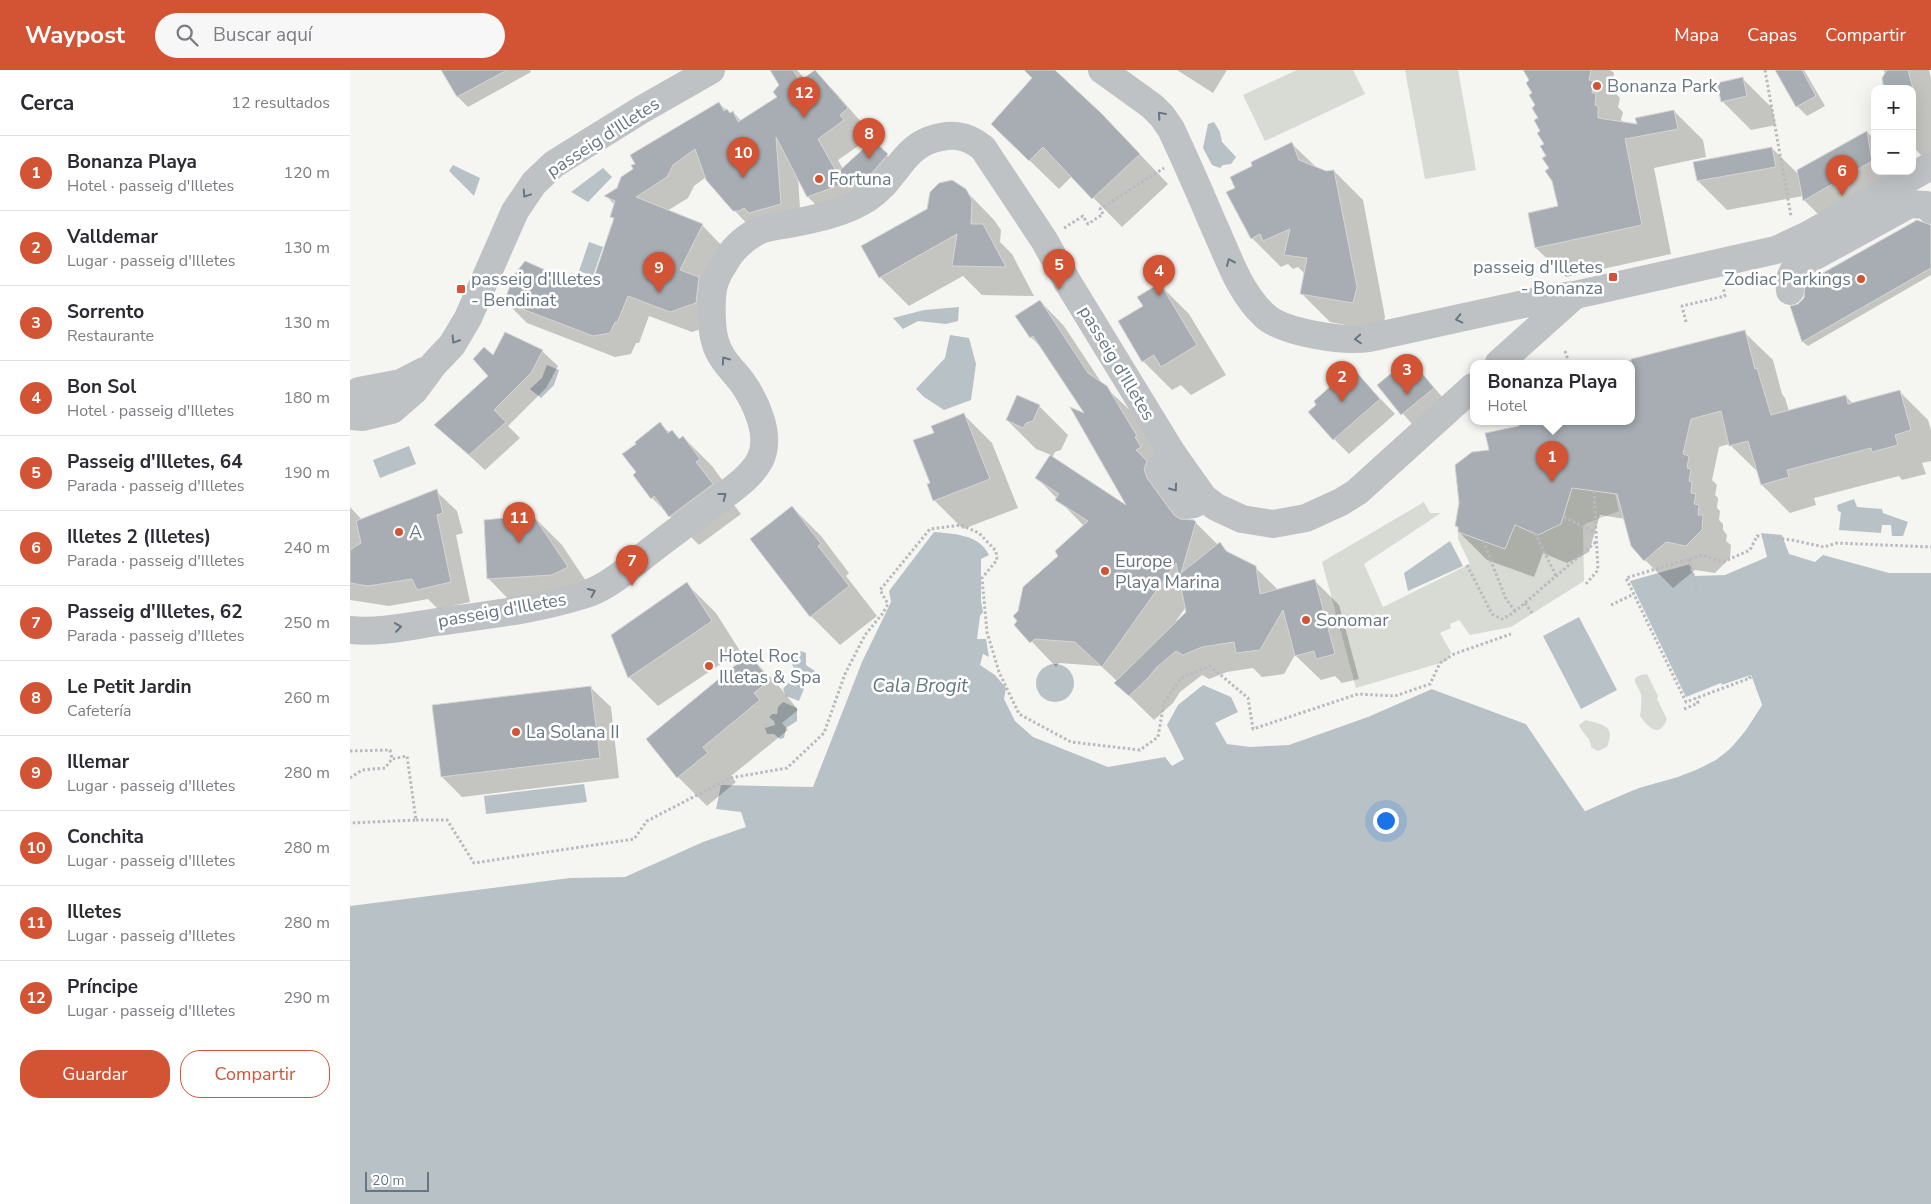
<!DOCTYPE html>
<html lang="es">
<meta charset="utf-8">
<style>
:root{--surface:#fff;--page:#f7f7f7;--text:#2b2b33;--muted:#7c7c81;--line:#e1e1e2;--accent:#d25435}
body{margin:0;font-family:"Nunito Sans",sans-serif;background:var(--page);color:var(--text)}
.controls{position:absolute;right:15px;top:15px;display:grid;overflow:hidden;border-radius:10px;box-shadow:0 5px 20px #0002}
.controls button{width:45px;height:45px;display:grid;place-items:center;padding:0;border:0;border-bottom:1px solid var(--line);background:var(--surface);color:var(--text);font:25px sans-serif}
.scale{position:absolute;left:15px;bottom:12px;width:64px;box-sizing:border-box;padding-left:5px;border:2px solid #677680;border-top:0;font-size:14px;line-height:18px;white-space:nowrap;color:#677680;-webkit-text-stroke:4px #fff;paint-order:stroke}
.you{position:absolute;left:1035px;top:750px;width:18px;height:18px;margin:-12px;border:4px solid #fff;border-radius:50%;background:#1a73e8;box-shadow:0 0 0 8px #1a73e833}
.badge{display:grid;place-items:center;width:32px;height:32px;border-radius:50%;background:var(--accent);color:#fff;font-size:16px;font-weight:700}
.pin{position:absolute;translate:-50% -41px;filter:drop-shadow(0 1px 2px #0008)}
.pin::after{content:'';position:absolute;top:26px;width:18px;height:15px;background:inherit;clip-path:polygon(0 0,100% 0,50% 100%)}
.popup{position:absolute;left:1120px;top:290px;width:165px;height:65px;box-sizing:border-box;display:grid;place-content:center;border-radius:10px;background:var(--surface);filter:drop-shadow(0 1px 4px #0005);font-size:16px;white-space:nowrap;color:var(--muted)}
.popup b{font-size:19px;color:var(--text)}
.popup::after{content:'';position:absolute;left:50%;top:100%;margin-left:-10px;border:10px solid transparent;border-top-color:var(--surface)}
.list{margin:0;padding:0;list-style:none}
h2{display:flex;justify-content:space-between;align-items:center;height:65px;margin:0;padding:0 20px;font-size:21px}
h2 small{font-size:16px;font-weight:400;color:var(--muted)}
.list li{display:grid;grid-template-columns:32px 1fr auto;gap:15px;align-items:center;box-sizing:border-box;height:75px;padding:0 20px;border-top:1px solid var(--line)}
.list b{display:block;font-size:19px;white-space:nowrap}
.list p{margin:0;font-size:16px;white-space:nowrap;color:var(--muted)}
.list em{font-size:16px;font-style:normal;color:var(--muted)}
.actions{display:flex;gap:10px;padding:15px 20px}
.actions a{flex:1;padding:11px 0;border:1px solid var(--accent);border-radius:20px;text-align:center;font-size:18px;color:var(--accent)}
.actions .main{background:var(--accent);color:#fff}
.icon{flex:none;width:28px;height:28px;fill:none;stroke:currentColor;stroke-width:2;stroke-linecap:round;stroke-linejoin:round}
.map{position:relative;flex:none;width:1581px;height:1134px;overflow:hidden}
header{display:flex;align-items:center;gap:30px;box-sizing:border-box;height:70px;padding:0 25px;background:var(--accent);color:#fff}
header strong{font-size:24px}
nav{display:flex;gap:28px;margin-inline-start:auto;font-size:18px}
.search{width:350px;height:45px;background:var(--page);display:flex;align-items:center;gap:12px;box-sizing:border-box;padding:0 18px;border-radius:28px;color:var(--muted);font-size:19px}
main{display:flex}
aside{flex:1;background:var(--surface)}
.map>svg:first-child{display:block}
.green{fill:#d7dbd3}
.water{fill:#b8c2c6}
.pier{fill:#f5f5f2}
.shadow{fill:#0003;fill-rule:evenodd}
.building{fill:#a7adb2;stroke:#d6d6d5}
.lines{fill:none;stroke-linecap:round;stroke-linejoin:round}
.path{stroke:#b8bbbd;stroke-width:3;stroke-dasharray:2.5 2.5;stroke-linecap:butt}
.minor{stroke:#bec2c5;stroke-width:28}
.oneway{stroke:#677680}
.poi-dot{fill:#d25435;stroke:#fff;stroke-width:2}
.labels{text-anchor:middle;dominant-baseline:central;stroke-width:5;stroke-linejoin:round;paint-order:stroke}
.poi-label{font-size:18px;fill:#677680;stroke:#fff;text-anchor:start}
.street-label{font-size:18px;fill:#677680;stroke:#fff}
.water-label{font-size:19px;font-style:italic;fill:#63777d;stroke:#fff}
</style>
<header>
<strong>Waypost</strong>
<div class="search"><svg class="icon" aria-label="search" viewBox="0 0 24 24"><circle cx="10" cy="10" r="6"/><path d="M15 15l6 6"/></svg>Buscar aquí</div>
<nav><a>Mapa</a><a>Capas</a><a>Compartir</a></nav>
</header>
<main>
<aside>
<h2>Cerca<small>12 resultados</small></h2>
<ul class="list">
<li><span class="badge">1</span><div><b>Bonanza Playa</b><p>Hotel · passeig d'Illetes</p></div><em>120 m</em></li>
<li><span class="badge">2</span><div><b>Valldemar</b><p>Lugar · passeig d'Illetes</p></div><em>130 m</em></li>
<li><span class="badge">3</span><div><b>Sorrento</b><p>Restaurante</p></div><em>130 m</em></li>
<li><span class="badge">4</span><div><b>Bon Sol</b><p>Hotel · passeig d'Illetes</p></div><em>180 m</em></li>
<li><span class="badge">5</span><div><b>Passeig d'Illetes, 64</b><p>Parada · passeig d'Illetes</p></div><em>190 m</em></li>
<li><span class="badge">6</span><div><b>Illetes 2 (Illetes)</b><p>Parada · passeig d'Illetes</p></div><em>240 m</em></li>
<li><span class="badge">7</span><div><b>Passeig d'Illetes, 62</b><p>Parada · passeig d'Illetes</p></div><em>250 m</em></li>
<li><span class="badge">8</span><div><b>Le Petit Jardin</b><p>Cafetería</p></div><em>260 m</em></li>
<li><span class="badge">9</span><div><b>Illemar</b><p>Lugar · passeig d'Illetes</p></div><em>280 m</em></li>
<li><span class="badge">10</span><div><b>Conchita</b><p>Lugar · passeig d'Illetes</p></div><em>280 m</em></li>
<li><span class="badge">11</span><div><b>Illetes</b><p>Lugar · passeig d'Illetes</p></div><em>280 m</em></li>
<li><span class="badge">12</span><div><b>Príncipe</b><p>Lugar · passeig d'Illetes</p></div><em>290 m</em></li>
</ul>
<div class="actions"><a class="main">Guardar</a><a>Compartir</a></div>
</aside>
<div class="map">
<svg width="1581" height="1134" viewBox="0 0 1581 1134">
<rect width="100%" height="100%" fill="#f5f5f2"/>
<g class="green">
<polygon points="947,0 1003,0 1015,24 915,71 893,25"/>
<polygon points="1055,0 1108,0 1126,100 1075,109"/>
<polygon points="1222,418 1265,424 1269,441 1235,454 1233,459 1234,511 1161,557 1120,565 1109,550 1100,554 1101,558 1090,563 1101,582 1097,591 1006,618 972,492 1074,432 1080,443 1091,443 1014,494 1033,537 1120,494 1108,469 1108,462 1155,479 1165,455 1188,465 1211,454"/>
<path d="M1297 604 1308 626 1307 629 1317 649C1309 669 1299 658 1290 646 1291 639 1292 632 1291 624 1288 614 1276 607 1297 604Z"/>
<path d="M1236 650C1253 655 1266 655 1257 677L1248 681 1241 677C1241 667 1232 664 1229 655Z"/>
</g>
<g class="water">
<polygon points="864,52 870,62 872,72 886,87 881,94 873,95 870,98 862,95 853,78 858,54"/>
<polygon points="103,95 130,108 124,126 99,101"/>
<polygon points="253,98 262,107 238,132 221,122"/>
<polygon points="239,172 253,177 243,206 229,201"/>
<polygon points="609,237 608,251 596,254 568,251 553,259 543,248 574,240"/>
<polygon points="600,265 619,268 626,294 621,330 594,340 574,327 566,319 595,288"/>
<polygon points="197,295 209,300 204,315 191,328 180,319 192,308"/>
<polygon points="59,376 66,394 30,408 23,390"/>
<polygon points="1504,429 1507,437 1532,439 1533,443 1558,452 1553,466 1542,466 1541,455 1532,455 1531,463 1489,460 1491,442 1488,441 1487,435"/>
<path d="M584 462C604 464 629 464 639 485L631 489V531L633 542 630 546 627 569H636L639 587 633 584 630 595 645 605 656 618 654 629 665 651 683 667 758 697 815 687 822 696 834 689 817 655 828 635 853 615 881 627 888 642 865 653 877 674 900 677 939 675 1018 647 1082 619 1176 654 1235 741C1253 733 1270 725 1289 718 1314 710 1341 705 1365 690 1386 678 1399 655 1412 635L1401 605 1372 615 1371 613 1336 627 1280 511 1340 494 1344 506 1375 505 1417 487 1411 463 1432 465 1439 484 1465 492 1473 485 1539 503H1581V1134H0V836L220 808 275 807 353 772 396 757 391 742 366 739 371 715 463 717 512 592 541 532 539 521Z"/>
<polygon points="1100,471 1113,496 1058,521 1054,503"/>
<polygon points="1229,547 1267,620 1231,639 1193,566"/>
<polygon points="451,581 456,583 456,595 465,601 458,609 449,631 436,626 433,619 446,604 441,591"/>
<circle cx="705" cy="613" r="19"/>
<polygon points="433,632 447,638 447,651 436,658 434,668 430,669 424,664 417,664 415,658 425,655 424,651 419,647 422,644 427,644 428,637"/>
<polygon points="234,714 237,732 136,744 134,726"/>
</g>
<polygon class="pier" points="1401,605 1412,635 1396,660 1382,676 1366,690 1328,707 1288,718 1235,741 1176,654 1082,619 1083,617 1120,629 1178,652 1236,738 1287,716 1327,705 1364,688 1394,658 1410,635 1400,608 1373,617 1372,615"/>
<g class="shadow">
<polygon points="93,0 180,0 181,2 118,37 108,27"/>
<polygon points="421,0 447,0 455,9 465,2 486,23 518,60 510,67 514,72 488,90 493,99 523,72 558,106 544,124 532,134 528,130 479,148 458,127 448,107 451,155 405,162 384,140 356,107 344,116 338,128 317,141 352,155 373,177 366,254 342,262 299,246 289,273 286,273 281,284 265,287 177,253 155,231 218,212 244,211 265,150 261,147 265,135 256,126 268,118 369,33 380,44 383,42 391,51 429,27 431,15"/>
<polygon points="685,0 703,0 782,76 818,114 772,157 722,106 709,119 672,83"/>
<polygon points="827,0 877,0 863,23"/>
<polygon points="1175,0 1260,0 1264,3 1263,11 1268,16 1266,24 1270,28 1268,37 1273,42 1271,50 1275,53 1288,56 1324,41 1353,70 1356,87 1304,98 1321,184 1216,207 1186,178 1210,137 1181,10"/>
<polygon points="1432,0 1454,0 1475,36 1457,46 1447,36"/>
<polygon points="1534,0 1579,0 1581,8 1581,95 1562,76 1562,19 1535,6"/>
<polygon points="1393,9 1422,38 1426,55 1401,60 1372,31"/>
<polygon points="1517,62 1525,70 1525,101 1536,101 1536,106 1469,145 1454,130 1453,126 1377,140 1348,111 1345,93 1422,78 1450,106"/>
<polygon points="941,73 967,98 975,102 984,101 1013,130 1035,247 1032,262 980,252 951,223 955,204 948,197 943,199 938,194 931,197 902,168 887,119 904,97"/>
<polygon points="615,120 644,150 651,160 650,172 662,184 684,226 632,225 613,206 559,236 530,207 578,140"/>
<polygon points="1581,156 1581,205 1458,276 1453,272 1441,237 1449,235"/>
<polygon points="810,215 839,244 876,305 841,325 831,315 822,320 793,291 795,237"/>
<path d="M690 231 714 256 753 315 782 342 811 390 822 434 834 451H844L868 475 870 474 880 484 905 497 928 520 965 511 989 535 1009 609 992 613 985 606 971 610 945 585 934 604 912 607 903 598 877 602 859 609 852 605 830 622 823 633 804 650 766 613 767 611 751 596 709 593 706 597 666 555 709 486 734 456 687 408 701 385 686 379 657 350 689 336 718 365 711 380 705 382 702 388 780 439 737 346 694 281 681 267ZM836 537 838 542 827 552 826 551Z"/>
<polygon points="1394,262 1423,290 1432,324 1435,328 1439,341 1496,326 1503,334 1550,322 1578,350 1581,360 1581,391 1572,393 1576,404 1552,410 1549,406 1464,428 1466,435 1440,443 1412,415 1409,403 1379,374 1369,377 1362,410 1367,415 1365,425 1368,428 1367,438 1370,441 1369,450 1373,454 1373,460 1377,465 1376,471 1381,475 1380,488 1365,503 1345,500 1323,518 1295,490 1275,449 1250,445 1239,482 1217,493 1193,483 1184,507 1137,490 1109,462 1109,459 1106,456 1140,381 1170,357 1169,351 1281,351 1281,293 1269,293"/>
<polygon points="155,264 192,281 208,296 196,318 158,356 170,368 135,400 86,355 140,306 143,287"/>
<polygon points="1060,289 1093,328 1062,354 1028,315"/>
<polygon points="1254,291 1257,293 1246,293"/>
<polygon points="1002,299 1045,344 999,384 984,369"/>
<polygon points="613,344 642,373 668,438 613,459 584,430 581,413 586,364"/>
<polygon points="310,354 320,363 322,361 330,369 333,367 362,396 378,418 374,422 391,444 349,475 302,428"/>
<polygon points="86,421 107,441 113,463 106,465 120,532 88,539 78,529 39,536 0,530 0,437 12,450"/>
<polygon points="442,437 471,466 499,503 496,506 527,546 490,575 461,546"/>
<polygon points="183,446 212,475 246,526 167,538 138,508"/>
<polygon points="337,514 366,543 390,581 308,636 279,607"/>
<polygon points="399,586 428,615 448,640 432,653 438,660 381,706 386,712 357,736 328,707"/>
<polygon points="240,617 261,637 269,708 112,727 92,707"/>
</g>
<g class="building">
<polygon points="91,0 157,0 107,27"/>
<polygon points="420,0 443,0 450,11 465,0 498,38 490,45 494,50 468,69 487,103 523,70 538,84 516,110 510,114 507,109 457,127 426,67 431,134 399,143 394,138 389,141 383,141 356,110 345,79 323,95 317,107 286,127 353,154 330,200 349,207 346,233 320,242 278,226 267,253 265,252 260,263 243,266 154,232 164,205 175,191 218,210 221,203 243,210 264,148 260,147 265,131 254,126 267,118 271,107 283,99 281,95 285,94 280,85 369,32 374,41 377,39 380,43 383,41 388,52 427,27 423,22 429,15"/>
<polygon points="674,0 705,0 751,43 790,84 742,129 693,77 679,91 641,54 682,8"/>
<polygon points="1173,0 1241,0 1239,10 1244,11 1242,23 1246,23 1245,35 1248,36 1248,48 1287,54 1285,48 1324,40 1328,59 1275,69 1292,155 1185,178 1178,143 1208,136 1202,111 1195,101 1199,98 1192,88 1196,86 1190,76 1194,74 1187,63 1190,61 1184,50 1188,48 1182,38 1185,35 1179,25 1182,23 1176,13 1179,10"/>
<polygon points="1425,0 1452,0 1466,26 1446,37"/>
<polygon points="1537,0 1558,0 1563,19 1534,19 1532,8"/>
<polygon points="1393,7 1397,26 1371,32 1367,13"/>
<polygon points="1517,61 1522,91 1453,131 1447,100"/>
<polygon points="942,72 949,90 976,101 984,100 1007,217 1003,233 950,224 957,188 934,185 940,159 913,171 910,164 901,169 876,122 885,118 880,107 902,96 901,92"/>
<polygon points="1422,77 1426,97 1347,111 1343,92"/>
<polygon points="602,110 616,119 622,130 621,154 633,154 656,197 602,196 607,164 529,208 511,176 577,139 580,122 589,113"/>
<polygon points="1567,150 1581,155 1581,198 1452,272 1440,236 1448,234 1454,228 1455,213"/>
<polygon points="810,213 847,275 811,297 804,285 792,292 768,251 793,236 787,227"/>
<polygon points="690,230 738,303 757,316 787,366 785,367 791,377 786,380 797,391 794,399 797,408 824,445 830,449 844,450 846,452 831,503 870,472 876,481 906,496 910,524 965,509 985,584 966,589 964,581 945,586 933,540 910,580 886,583 884,572 852,577 833,585 826,581 806,598 798,608 779,626 764,613 836,542 826,493 752,597 725,572 685,569 680,573 664,555 667,551 663,546 668,541 673,517 708,486 705,481 738,451 705,430 709,424 685,408 700,385 776,435 720,337 734,343 683,266 680,268 665,246"/>
<polygon points="1395,260 1405,299 1407,298 1421,345 1496,325 1498,334 1550,320 1561,360 1545,365 1548,375 1522,382 1521,378 1437,400 1439,407 1411,415 1398,371 1379,376 1371,341 1341,349 1333,384 1339,386 1337,398 1341,399 1339,411 1342,412 1341,423 1346,424 1344,434 1349,435 1348,445 1353,445 1352,460 1336,476 1316,472 1294,491 1281,476 1267,424 1222,418 1211,454 1188,465 1165,455 1155,479 1108,462 1108,457 1105,456 1109,433 1105,395 1122,382 1139,380 1135,363 1169,356 1168,351 1281,351 1281,289"/>
<polygon points="155,262 193,280 181,303 144,340 156,352 119,385 84,355 138,306 123,289 134,277 143,285"/>
<polygon points="1060,288 1084,318 1051,345 1027,315"/>
<polygon points="1002,297 1030,329 983,370 958,342 966,335 964,331"/>
<polygon points="667,325 690,335 683,351 676,353 673,358 656,350"/>
<polygon points="614,343 640,409 583,431 577,414 580,413 563,370 584,363 581,356"/>
<polygon points="310,352 318,363 322,360 329,369 333,366 350,389 346,392 363,414 319,447 304,426 301,429 283,405 286,402 272,384 286,374 285,372"/>
<polygon points="87,419 93,443 87,445 101,512 67,520 62,509 18,516 0,513 0,480 11,473 6,451"/>
<polygon points="442,436 471,474 468,476 499,516 460,547 400,469"/>
<polygon points="183,445 218,497 202,505 137,509 134,450"/>
<polygon points="337,512 362,551 278,608 261,565"/>
<polygon points="399,584 420,610 404,623 410,630 353,677 358,683 327,708 296,669"/>
<polygon points="241,616 250,688 91,707 82,635"/>
</g>
<g class="lines">
<g class="path">
<polyline points="1415,0 1441,146"/>
<polyline points="714,158 733,146 738,154 753,144 750,139 814,98"/>
<polyline points="1336,252 1332,236 1375,226 1373,217"/>
<polyline points="1215,281 1219,293"/>
<polyline points="1214,447 1246,463"/>
<polyline points="1185,463 1206,506"/>
<polyline points="1133,471 1156,529 1165,541"/>
<polyline points="1339,489 1347,519"/>
<polyline points="1117,495 1142,544 1152,549 1163,543 1247,471"/>
<polyline points="1236,514 1248,500 1244,421"/>
<polyline points="1175,533 1182,543"/>
<polyline points="1261,535 1284,524"/>
<polyline points="1399,606 1400,608 1336,632 1276,508 1352,485 1373,492 1400,480 1407,466 1442,470 1474,477 1487,473 1581,477"/>
<polyline points="1334,639 1348,633 1346,628"/>
<polyline points="0,681 40,680 42,689 57,686 66,750 0,753"/>
<polyline points="0,708 12,700 35,698 42,689"/>
<polyline points="66,750 97,750 124,793 284,769 297,751 380,708 437,698 474,663 495,604 515,565 533,543 538,534 530,520 580,459 611,455 629,463 646,481 647,490 632,508 637,562 649,602 669,644 721,672 790,680 808,667 814,632 831,608 860,596 898,628 903,659 1008,624 1045,626 1080,614 1090,593 1104,584 1161,564"/>
</g>
<g class="minor">
<path d="M752 0 802 36 812 46 821 59C836 91 850 123 864 156 878 186 889 222 914 245 932 263 995 272 1019 268L1201 228 1225 225 1426 180 1458 165 1581 96"/>
<path d="M1440 221C1439 211 1440 204 1447 196L1560 134 1576 135 1581 140"/>
<polyline points="1149,293 1225,225"/>
<polyline points="9,321 51,313 74,301"/>
<polyline points="0,346 13,347 42,340 64,321 84,294 102,275 118,248 165,141 184,113 204,94 291,40 361,0"/>
<polyline points="822,383 810,399 836,435 844,434"/>
<path d="M0 560C29 563 59 556 87 552 136 545 186 540 233 525 248 521 261 512 273 503 301 479 331 458 360 436 377 423 400 409 410 390 422 366 406 332 392 312 382 299 369 288 365 271 361 258 361 232 363 218 365 210 369 201 374 194 381 181 392 170 406 162 415 157 428 156 439 154 465 149 495 143 518 128 543 112 553 79 580 70 600 63 616 64 633 78L694 170 717 211 822 383 854 428 866 437 892 449 923 454 956 448 991 432 1007 422 1123 317"/>
</g>
</g>
<defs><path id="oneway-chevron" d="M-2-3.5L2.5 0L-2 3.5" fill="none" stroke-width="1.6" stroke-linecap="round" stroke-linejoin="round" transform="scale(1.25)"/></defs>
<g class="oneway">
<use href="#oneway-chevron" transform="translate(811 45) rotate(-131)"/>
<use href="#oneway-chevron" transform="translate(176 124) rotate(124)"/>
<use href="#oneway-chevron" transform="translate(880 192) rotate(-114)"/>
<use href="#oneway-chevron" transform="translate(1109 249) rotate(167)"/>
<use href="#oneway-chevron" transform="translate(1008 269) rotate(176)"/>
<use href="#oneway-chevron" transform="translate(105 270) rotate(122)"/>
<use href="#oneway-chevron" transform="translate(375 290) rotate(-125)"/>
<use href="#oneway-chevron" transform="translate(824 418) rotate(54)"/>
<use href="#oneway-chevron" transform="translate(373 426) rotate(-38)"/>
<use href="#oneway-chevron" transform="translate(242 522) rotate(-24)"/>
<use href="#oneway-chevron" transform="translate(48 557) rotate(-8)"/>
</g>
<g class="poi-dot">
<circle cx="1247" cy="16" r="5"/>
<circle cx="469" cy="109" r="5"/>
<rect x="1258" y="202" width="10" height="10" rx="2.5"/>
<circle cx="1511" cy="209" r="5"/>
<rect x="106" y="214" width="10" height="10" rx="2.5"/>
<circle cx="49" cy="462" r="5"/>
<circle cx="755" cy="501" r="5"/>
<circle cx="956" cy="550" r="5"/>
<circle cx="359" cy="596" r="5"/>
<circle cx="166" cy="662" r="5"/>
</g>
<g class="labels">
<g class="poi-label">
<text x="1257" y="16">Bonanza Park</text>
<text x="479" y="109">Fortuna</text>
<text x="1253" y="197" text-anchor="end">passeig d'Illetes<tspan x="1253" dy="21">- Bonanza</tspan></text>
<text x="121" y="209">passeig d'Illetes<tspan x="121" dy="21">- Bendinat</tspan></text>
<text x="1501" y="209" text-anchor="end">Zodiac Parkings</text>
<text x="59" y="462">A</text>
<text x="765" y="491">Europe<tspan x="765" dy="21">Playa Marina</tspan></text>
<text x="966" y="550">Sonomar</text>
<text x="369" y="586">Hotel Roc<tspan x="369" dy="21">Illetas &amp; Spa</tspan></text>
<text x="176" y="662">La Solana II</text>
</g>
<g class="street-label">
<text transform="translate(253 67) rotate(-33)">passeig d'Illetes</text>
<text transform="translate(767 293) rotate(59)">passeig d'Illetes</text>
<text transform="translate(152 540) rotate(-10)">passeig d'Illetes</text>
</g>
<g class="water-label">
<text x="570" y="616">Cala Brogit</text>
</g>
</g>
</svg>
<div class="controls">
<button>+</button>
<button>−</button>
</div>
<div class="scale">20 m</div>
<div class="you"></div>
<div class="pin badge" style="left:1202px;top:412px">1</div>
<div class="popup"><b>Bonanza Playa</b>Hotel</div>
<div class="pin badge" style="left:992px;top:332px">2</div>
<div class="pin badge" style="left:1057px;top:325px">3</div>
<div class="pin badge" style="left:809px;top:226px">4</div>
<div class="pin badge" style="left:709px;top:220px">5</div>
<div class="pin badge" style="left:1492px;top:126px">6</div>
<div class="pin badge" style="left:282px;top:516px">7</div>
<div class="pin badge" style="left:519px;top:89px">8</div>
<div class="pin badge" style="left:309px;top:223px">9</div>
<div class="pin badge" style="left:393px;top:108px">10</div>
<div class="pin badge" style="left:169px;top:473px">11</div>
<div class="pin badge" style="left:454px;top:48px">12</div>
</div>
</main>
